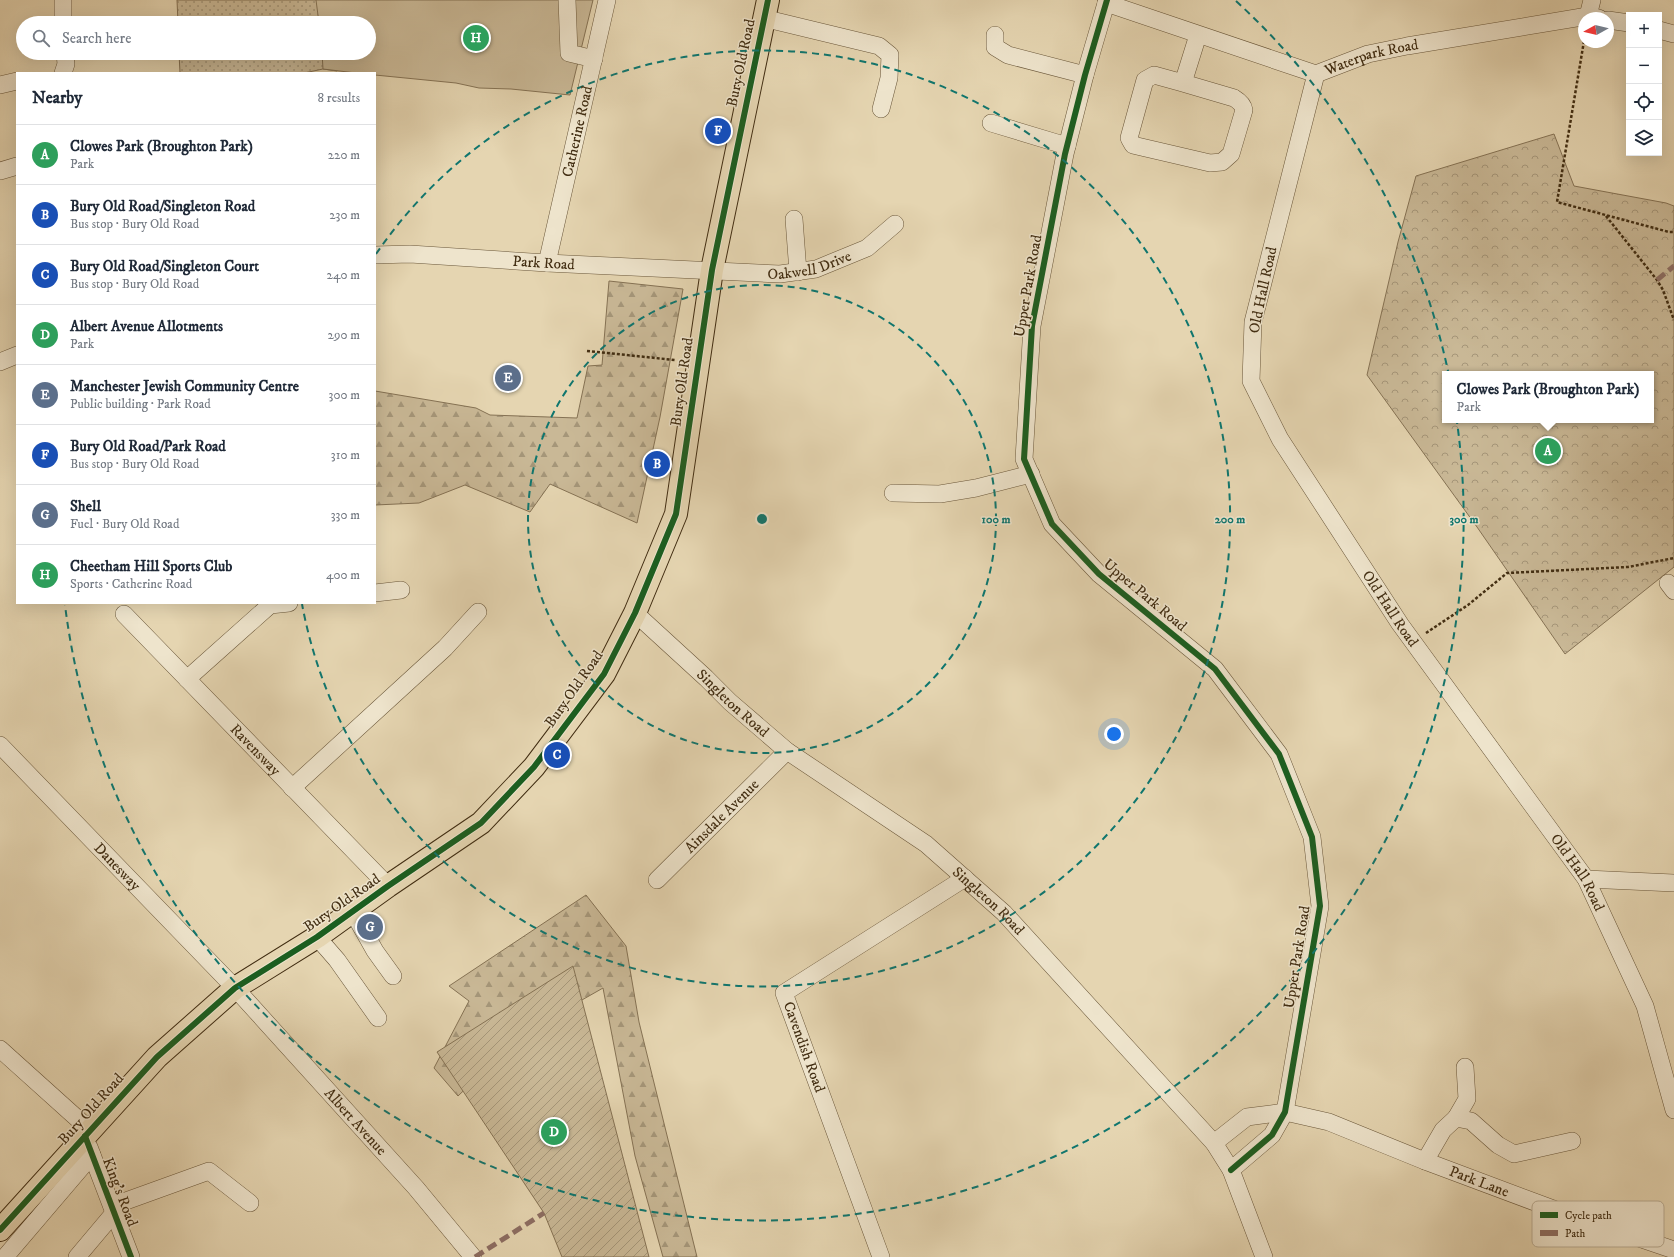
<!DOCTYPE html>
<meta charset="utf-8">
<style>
:root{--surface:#fff;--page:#f2f2f3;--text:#1f2937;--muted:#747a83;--line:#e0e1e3;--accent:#db2777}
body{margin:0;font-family:"IM FELL DW Pica",serif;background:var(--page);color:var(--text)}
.controls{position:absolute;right:12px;top:12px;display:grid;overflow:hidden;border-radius:0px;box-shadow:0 4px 16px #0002}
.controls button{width:36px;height:36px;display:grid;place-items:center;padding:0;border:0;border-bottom:1px solid var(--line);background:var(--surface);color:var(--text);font:20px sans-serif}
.compass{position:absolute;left:1578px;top:12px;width:36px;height:36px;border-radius:50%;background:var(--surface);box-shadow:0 4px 16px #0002;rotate:262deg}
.you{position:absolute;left:1114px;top:734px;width:14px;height:14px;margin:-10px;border:3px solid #fff;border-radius:50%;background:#1a73e8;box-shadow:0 0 0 6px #1a73e833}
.badge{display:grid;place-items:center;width:26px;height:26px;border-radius:50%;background:var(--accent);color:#fff;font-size:13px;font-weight:700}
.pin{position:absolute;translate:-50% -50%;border:2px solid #fff;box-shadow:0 1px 4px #0006}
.popup{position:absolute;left:1442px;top:371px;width:212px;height:52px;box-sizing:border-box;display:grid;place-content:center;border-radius:0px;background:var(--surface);filter:drop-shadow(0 1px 3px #0005);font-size:13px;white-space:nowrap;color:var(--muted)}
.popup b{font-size:15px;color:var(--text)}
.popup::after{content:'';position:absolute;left:50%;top:100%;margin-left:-8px;border:8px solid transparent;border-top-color:var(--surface)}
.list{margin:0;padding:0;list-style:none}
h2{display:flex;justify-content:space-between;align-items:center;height:52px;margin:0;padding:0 16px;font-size:17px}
h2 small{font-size:13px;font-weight:400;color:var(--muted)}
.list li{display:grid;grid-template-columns:26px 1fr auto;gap:12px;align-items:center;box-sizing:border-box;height:60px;padding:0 16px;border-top:1px solid var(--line)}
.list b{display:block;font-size:15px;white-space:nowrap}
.list p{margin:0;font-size:13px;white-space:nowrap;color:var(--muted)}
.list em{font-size:13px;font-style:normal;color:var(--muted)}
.icon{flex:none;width:22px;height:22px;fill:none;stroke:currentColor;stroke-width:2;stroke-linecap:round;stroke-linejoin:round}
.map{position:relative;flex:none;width:1674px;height:1257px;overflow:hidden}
.search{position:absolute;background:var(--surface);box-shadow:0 4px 16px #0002;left:16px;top:16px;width:360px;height:44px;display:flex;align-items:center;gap:10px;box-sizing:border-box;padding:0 14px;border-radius:22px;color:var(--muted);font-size:15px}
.panel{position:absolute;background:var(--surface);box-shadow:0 4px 16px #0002;left:16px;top:72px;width:360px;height:532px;border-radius:0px}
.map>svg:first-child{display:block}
.grass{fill:url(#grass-dots);stroke:#857254}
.forest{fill:url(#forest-firs);stroke:#857254}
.park{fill:url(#park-crowns);stroke:#857254;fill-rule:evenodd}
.garden{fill:url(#garden-furrows);stroke:#857254}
.pitch{fill:#c9b896;stroke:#857254}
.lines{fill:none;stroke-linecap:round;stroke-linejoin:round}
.minor-casing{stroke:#6a573a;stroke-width:18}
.major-casing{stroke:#412d12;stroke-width:24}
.path{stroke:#412d12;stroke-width:2.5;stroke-dasharray:3 2;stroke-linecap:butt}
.minor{stroke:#eee4cc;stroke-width:17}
.major{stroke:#e5d5b1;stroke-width:22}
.quiet{stroke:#8d6e63;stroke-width:5;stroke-dasharray:10 5;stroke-linecap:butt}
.cycleway-casing{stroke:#eee4cc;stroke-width:8}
.cycleway{stroke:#1b5e20;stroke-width:6}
.ring{fill:none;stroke:#0f766e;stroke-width:2;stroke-dasharray:7 5}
.labels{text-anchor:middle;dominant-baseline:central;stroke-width:3;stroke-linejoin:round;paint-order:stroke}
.street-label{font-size:15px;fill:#412d12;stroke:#eee4cc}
.key{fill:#eee4cc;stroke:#baad94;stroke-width:1}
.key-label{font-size:11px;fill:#412d12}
.centre{fill:#0f766e;stroke:#eee4cc;stroke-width:2}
.ring-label{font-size:12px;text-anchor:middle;font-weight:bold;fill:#0f766e;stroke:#eee4cc;stroke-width:3;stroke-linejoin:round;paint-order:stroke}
</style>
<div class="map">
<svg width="1674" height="1257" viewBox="0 0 1674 1257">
<defs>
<pattern id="grass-dots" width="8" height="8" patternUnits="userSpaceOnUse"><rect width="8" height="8" fill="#c9b896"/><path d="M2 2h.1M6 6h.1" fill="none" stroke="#a59679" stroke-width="1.8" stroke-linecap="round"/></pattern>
<pattern id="forest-firs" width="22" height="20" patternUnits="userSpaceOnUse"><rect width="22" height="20" fill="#c9b896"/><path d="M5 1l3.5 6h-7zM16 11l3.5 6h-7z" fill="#a59679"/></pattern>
<pattern id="park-crowns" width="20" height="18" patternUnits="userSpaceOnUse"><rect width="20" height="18" fill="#c9b896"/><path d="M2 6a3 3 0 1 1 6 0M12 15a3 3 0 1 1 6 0" fill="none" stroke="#a59679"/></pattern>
<pattern id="garden-furrows" width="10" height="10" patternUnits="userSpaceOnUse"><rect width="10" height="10" fill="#c9b896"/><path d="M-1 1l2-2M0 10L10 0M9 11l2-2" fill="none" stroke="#a59679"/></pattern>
</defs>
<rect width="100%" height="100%" fill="#e5d5b1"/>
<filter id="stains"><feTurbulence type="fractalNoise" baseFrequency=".005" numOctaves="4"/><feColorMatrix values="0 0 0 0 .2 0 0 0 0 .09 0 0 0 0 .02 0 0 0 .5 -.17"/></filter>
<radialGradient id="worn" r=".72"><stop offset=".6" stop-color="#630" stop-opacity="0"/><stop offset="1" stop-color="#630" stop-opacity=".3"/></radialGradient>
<g class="grass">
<polygon points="177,0 350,0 349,23 178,23"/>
<polygon points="179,53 348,53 337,71 323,69 304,73 180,73"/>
</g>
<g class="forest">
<polygon points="609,281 683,289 660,417 637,523 550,484 530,512 465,485 419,503 375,505 375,391 476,408 490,415 577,418 588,366 602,365"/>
<polygon points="586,895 626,946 639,1022 697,1257 663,1257 635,1156 603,988 524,1033 458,1096 434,1068 469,1001 449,986"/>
</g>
<path class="park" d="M1554 134 1574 186 1666 203 1674 206V567L1565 654 1477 527 1367 375 1398 242 1416 176ZM1445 374H1651V420H1445Z"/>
<polygon class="garden" points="573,966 649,1257 562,1257 544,1213 437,1052"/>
<polygon class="pitch" points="316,0 593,0 570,95 511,89 479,88 456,83 375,75 375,73 356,73 323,69 322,53 369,53 369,23 319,23"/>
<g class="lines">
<g class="minor-casing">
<g id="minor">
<polyline points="63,0 63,23"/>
<polyline points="567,0 569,53 594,59"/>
<polyline points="1107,0 1085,75 1065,154 1032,326 1024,459 1052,524 1099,574 1215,669 1279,754 1312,837 1320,906 1285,1112 1272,1135 1231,1170"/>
<path id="s1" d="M1106 3 1316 74 1368 54 1407 46 1588 16 1599 18"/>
<polyline points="1588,16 1592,0"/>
<polyline points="763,18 879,46 890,55 889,78 881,109"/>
<polyline points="1608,20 1629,23"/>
<polyline points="1659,30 1674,34"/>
<polyline points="995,35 995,47 1008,55 1085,75"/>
<polyline points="63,73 66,64 65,53"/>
<path id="s2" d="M1316 74 1253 322 1251 381 1280 439 1400 624 1586 879 1645 1006 1674 1110"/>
<path d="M1183 83 1234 98C1239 101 1243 104 1244 110L1231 154 1222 162 1210 163 1137 146 1133 145 1129 138 1145 80 1154 75 1183 83 1198 35"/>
<polyline points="0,85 17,81"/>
<polyline points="991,123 1067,146"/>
<polyline points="0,171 17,166"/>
<polyline points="794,219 798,272"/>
<path id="s3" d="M375 255 410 254 547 263 780 274 816 269 867 248 895 224"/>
<path id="s4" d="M547 263 607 0"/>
<polyline points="0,362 17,355"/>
<polyline points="893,493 940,494 976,488 1031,474"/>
<polyline points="1668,583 1674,591"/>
<polyline points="375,593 401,590"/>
<path id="s5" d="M635 613 706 678 730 702 787 751 926 844 1004 913 1214 1143 1231 1170 1264 1257"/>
<path id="s6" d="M124 614 388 886"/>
<polyline points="187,679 270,605 289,603"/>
<path id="s7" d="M0 745 235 988 416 1188 473 1257"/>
<polyline points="292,788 445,648 478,612"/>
<polyline points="1586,879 1674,883"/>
<path id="s8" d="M657 880 787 751"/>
<polyline points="353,912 375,951 393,976"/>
<polyline points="317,937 337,960 378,1018"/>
<polyline points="0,1049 90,1130"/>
<polyline points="1456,1118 1467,1099 1465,1067"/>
<path id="s9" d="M1214 1143 1247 1117 1285 1112 1329 1122 1425 1161 1556 1210 1674 1250"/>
<polyline points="89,1147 131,1257"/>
<polyline points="1425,1161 1443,1130 1456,1118 1471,1121 1498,1145 1514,1154 1572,1141"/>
<polyline points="112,1206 209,1171 250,1203"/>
<polyline points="5,1257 92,1155"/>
<polyline points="77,1257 114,1213"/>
<polyline points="881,1257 784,993 965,878"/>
</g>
</g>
<g class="major-casing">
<polyline id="major" points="0,1230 157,1057 235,988 317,937 388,886 481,823 534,767 604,674 635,613 676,514 712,270 768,0"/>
</g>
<g class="path">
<polyline points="1584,41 1557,202 1669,232 1674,232"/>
<polyline points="1606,216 1657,280 1663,290 1674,320"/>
<polyline points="587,351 675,360"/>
<polyline points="1426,633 1468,605 1507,573 1628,567 1674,558"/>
</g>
<use href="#minor" class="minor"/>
<use href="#major" class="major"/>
<g class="quiet">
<polyline points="1657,280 1674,266"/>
<polyline points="475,1257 544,1213"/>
</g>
<g class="cycleway-casing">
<g id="cycleway">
<polyline points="1107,0 1085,75 1065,154 1032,326 1024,459 1052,524 1099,574 1215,669 1279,754 1312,837 1320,906 1285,1112 1272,1135 1231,1170"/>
<polyline points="85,1136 131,1257"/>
<polyline points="0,1230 157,1057 235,988 317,937 388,886 481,823 534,767 604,674 635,613 676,514 712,270 768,0"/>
</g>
</g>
<use href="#cycleway" class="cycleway"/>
</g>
<g class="ring">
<circle cx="762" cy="519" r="234"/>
<path d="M376 254A468 468 0 1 1 302 604"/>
<path d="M1236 1A702 702 0 1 1 65 605"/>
</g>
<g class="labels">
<g class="street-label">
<text stroke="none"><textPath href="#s1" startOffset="280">Waterpark Road</textPath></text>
<text transform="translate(741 63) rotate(-78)">Bury Old Road</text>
<text stroke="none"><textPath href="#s4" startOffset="135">Catherine Road</textPath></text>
<text stroke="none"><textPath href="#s3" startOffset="169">Park Road</textPath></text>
<text stroke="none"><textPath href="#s3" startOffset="436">Oakwell Drive</textPath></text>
<text transform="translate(1028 286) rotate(-80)">Upper Park Road</text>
<text transform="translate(1263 290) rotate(-78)">Old Hall Road</text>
<text transform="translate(682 382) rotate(-82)">Bury Old Road</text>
<text transform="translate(1145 595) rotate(40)">Upper Park Road</text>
<text stroke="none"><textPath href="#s2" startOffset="582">Old Hall Road</textPath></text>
<text transform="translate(574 689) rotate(-55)">Bury Old Road</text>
<text stroke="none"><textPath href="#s5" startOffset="133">Singleton Road</textPath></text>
<text stroke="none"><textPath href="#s6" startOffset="189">Ravensway</textPath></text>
<text stroke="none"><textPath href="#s8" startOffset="91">Ainsdale Avenue</textPath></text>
<text stroke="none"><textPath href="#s7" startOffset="169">Danesway</textPath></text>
<text stroke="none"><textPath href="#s2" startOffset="906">Old Hall Road</textPath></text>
<text stroke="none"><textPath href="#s5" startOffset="457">Singleton Road</textPath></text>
<text transform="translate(342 903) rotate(-35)">Bury Old Road</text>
<text transform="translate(1297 957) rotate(-81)">Upper Park Road</text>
<text transform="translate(804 1047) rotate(70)">Cavendish Road</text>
<text transform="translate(91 1109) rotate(-48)">Bury Old Road</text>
<text stroke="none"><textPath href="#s7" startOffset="518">Albert Avenue</textPath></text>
<text stroke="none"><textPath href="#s9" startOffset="287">Park Lane</textPath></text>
<text transform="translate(120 1192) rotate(69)">King's Road</text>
</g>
</g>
<rect x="1532" y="1201" width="132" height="46" rx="6" class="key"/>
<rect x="1540" y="1212" width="18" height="6" fill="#1b5e20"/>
<rect x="1540" y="1230" width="18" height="6" fill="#8d6e63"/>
<g class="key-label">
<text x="1565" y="1219">Cycle path</text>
<text x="1565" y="1237">Path</text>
</g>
<circle cx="762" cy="519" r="6" class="centre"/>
<g class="ring-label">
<text x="996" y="523">100 m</text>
<text x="1230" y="523">200 m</text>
<text x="1464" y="523">300 m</text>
</g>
<rect width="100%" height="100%" filter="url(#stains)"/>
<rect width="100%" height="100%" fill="url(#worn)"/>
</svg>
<div class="controls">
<button>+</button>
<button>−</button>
<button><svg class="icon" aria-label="locate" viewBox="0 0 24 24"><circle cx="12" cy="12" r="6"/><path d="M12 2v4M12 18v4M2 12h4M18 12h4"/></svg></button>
<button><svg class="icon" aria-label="layers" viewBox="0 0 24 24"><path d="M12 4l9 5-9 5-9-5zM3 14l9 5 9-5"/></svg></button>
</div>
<svg class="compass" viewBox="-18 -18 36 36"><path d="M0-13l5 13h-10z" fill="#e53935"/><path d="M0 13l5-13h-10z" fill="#747a83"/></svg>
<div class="you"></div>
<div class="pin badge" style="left:1548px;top:451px;background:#2e9e5b">A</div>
<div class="popup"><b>Clowes Park (Broughton Park)</b>Park</div>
<div class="pin badge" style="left:657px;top:464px;background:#1a4fb4">B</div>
<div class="pin badge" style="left:557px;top:755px;background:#1a4fb4">C</div>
<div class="pin badge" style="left:554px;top:1132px;background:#2e9e5b">D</div>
<div class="pin badge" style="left:508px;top:378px;background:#5c6f8a">E</div>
<div class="pin badge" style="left:718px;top:131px;background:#1a4fb4">F</div>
<div class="pin badge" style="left:370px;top:927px;background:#5c6f8a">G</div>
<div class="pin badge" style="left:476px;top:38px;background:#2e9e5b">H</div>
<div class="search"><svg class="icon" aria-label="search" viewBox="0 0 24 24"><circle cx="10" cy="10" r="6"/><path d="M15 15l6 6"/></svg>Search here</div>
<section class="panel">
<h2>Nearby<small>8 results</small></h2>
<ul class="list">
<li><span class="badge" style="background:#2e9e5b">A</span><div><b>Clowes Park (Broughton Park)</b><p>Park</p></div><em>220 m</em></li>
<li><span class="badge" style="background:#1a4fb4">B</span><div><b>Bury Old Road/Singleton Road</b><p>Bus stop · Bury Old Road</p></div><em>230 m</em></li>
<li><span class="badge" style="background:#1a4fb4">C</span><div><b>Bury Old Road/Singleton Court</b><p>Bus stop · Bury Old Road</p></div><em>240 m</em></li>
<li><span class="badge" style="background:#2e9e5b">D</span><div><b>Albert Avenue Allotments</b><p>Park</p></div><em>290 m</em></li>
<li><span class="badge" style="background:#5c6f8a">E</span><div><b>Manchester Jewish Community Centre</b><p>Public building · Park Road</p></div><em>300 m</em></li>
<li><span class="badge" style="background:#1a4fb4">F</span><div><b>Bury Old Road/Park Road</b><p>Bus stop · Bury Old Road</p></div><em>310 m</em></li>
<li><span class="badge" style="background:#5c6f8a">G</span><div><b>Shell</b><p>Fuel · Bury Old Road</p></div><em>330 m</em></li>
<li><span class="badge" style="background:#2e9e5b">H</span><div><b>Cheetham Hill Sports Club</b><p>Sports · Catherine Road</p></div><em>400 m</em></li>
</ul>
</section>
</div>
